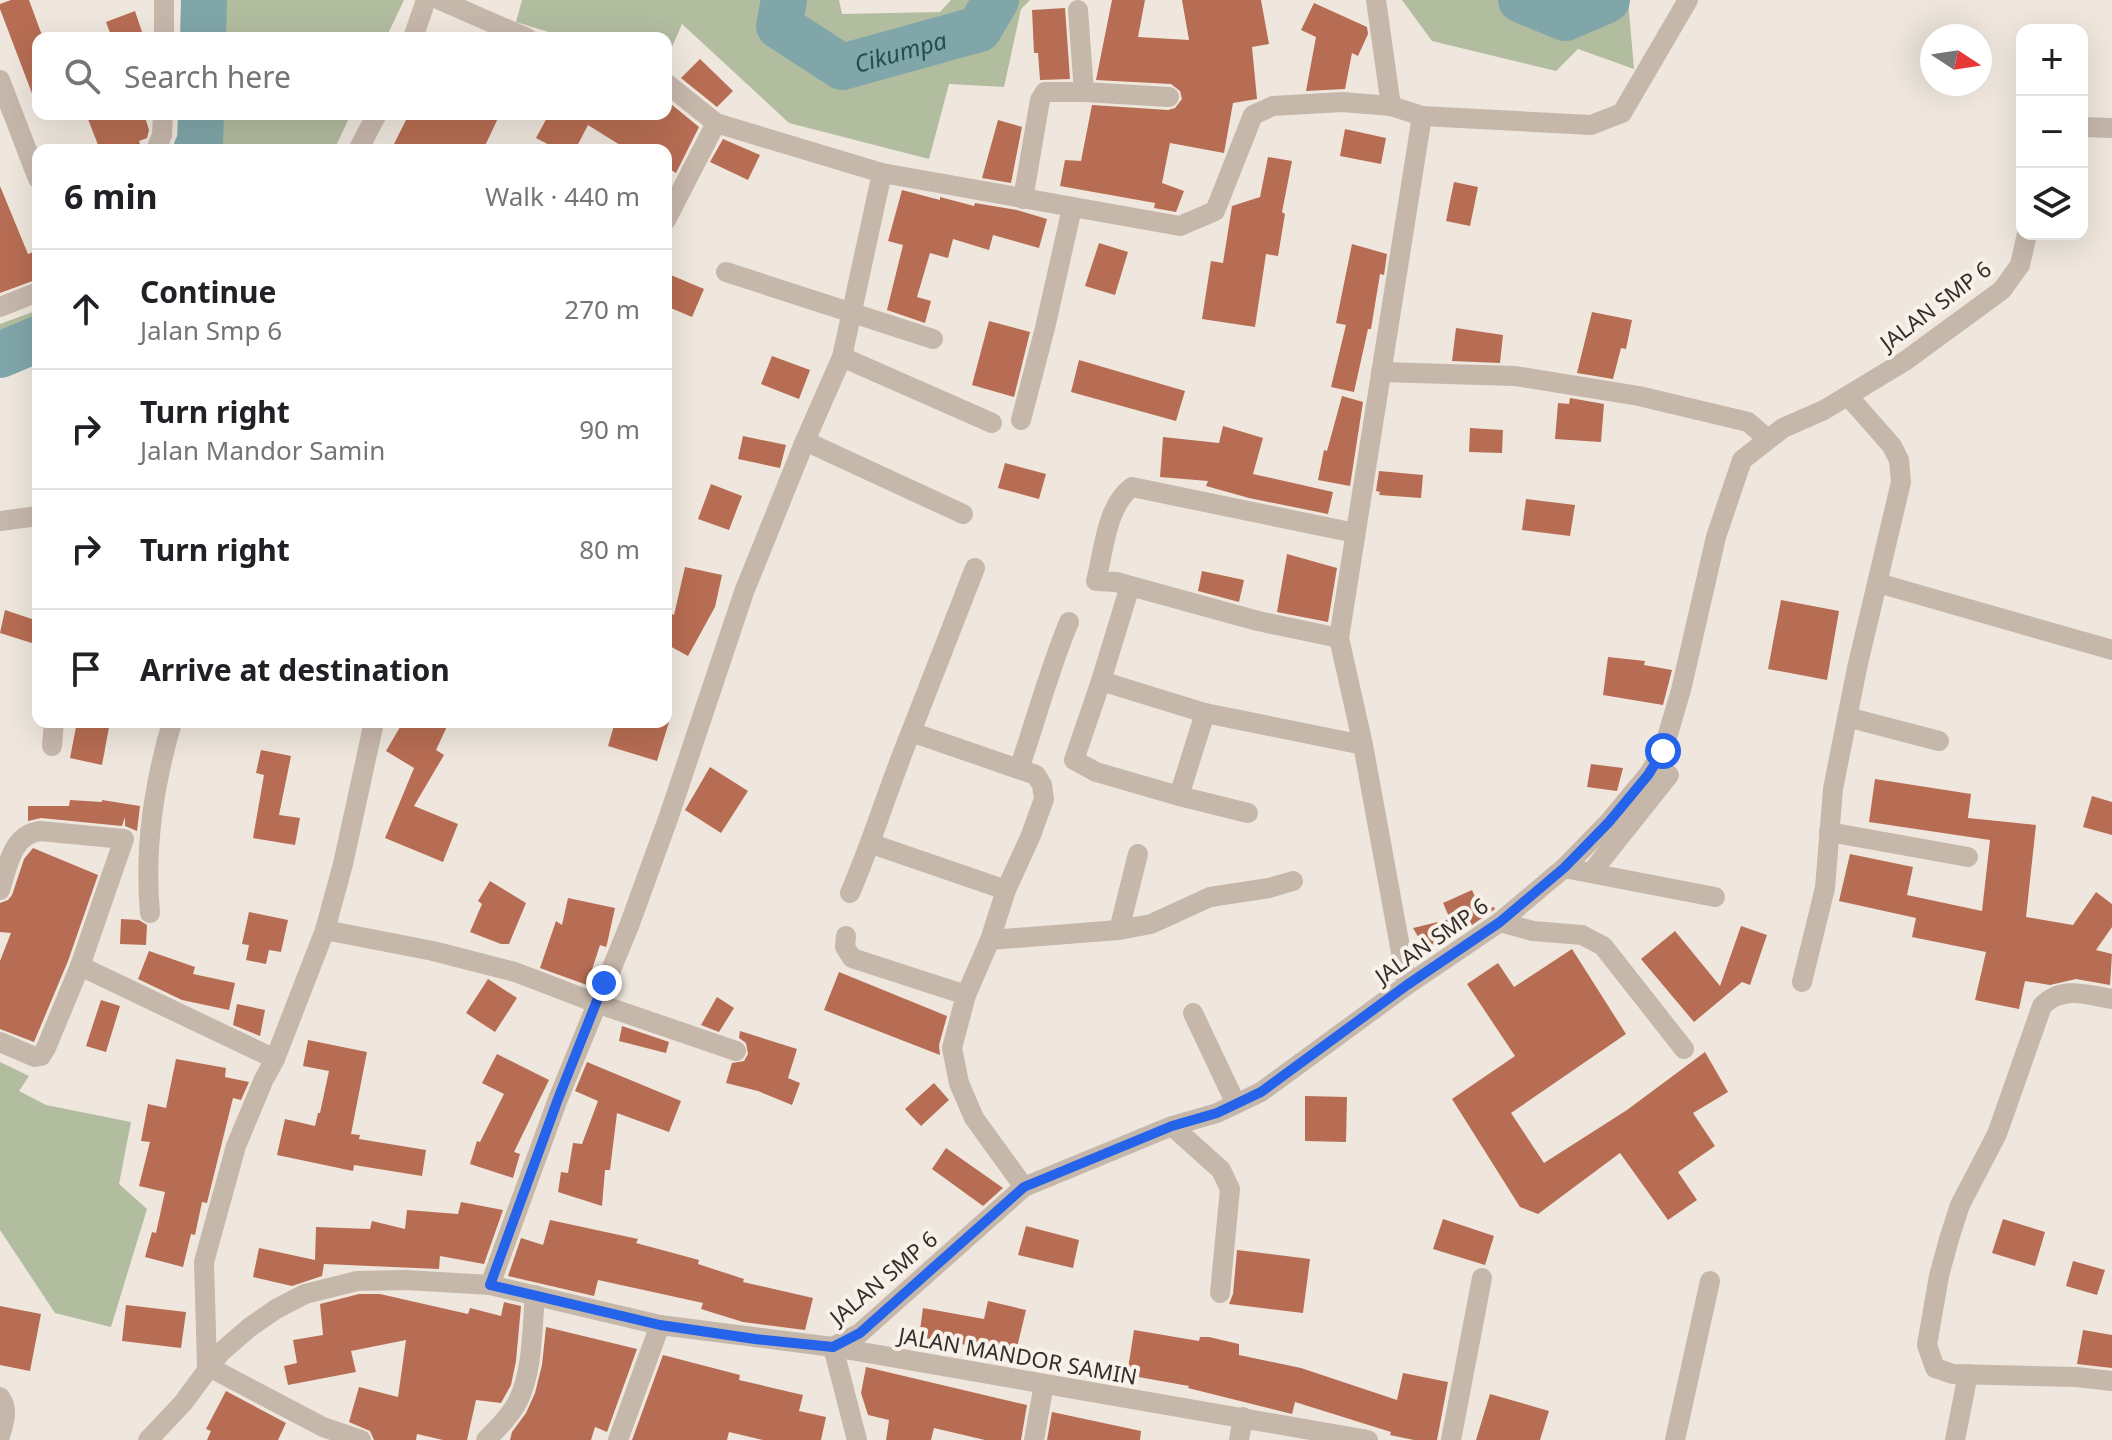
<!DOCTYPE html>
<meta charset="utf-8">
<style>
:root{--surface:#fff;--page:#f6f6f6;--text:#202124;--muted:#757577;--line:#e0e0e0}
body{margin:0;font-family:"Noto Sans",sans-serif;background:var(--page);color:var(--text)}
.controls{position:absolute;right:24px;top:24px;display:grid;overflow:hidden;border-radius:16px;box-shadow:0 8px 32px #0002}
.controls button{width:72px;height:72px;display:grid;place-items:center;padding:0;border:0;border-bottom:2px solid var(--line);background:var(--surface);color:var(--text);font:40px sans-serif}
.compass{position:absolute;left:1920px;top:24px;width:72px;height:72px;border-radius:50%;background:var(--surface);box-shadow:0 8px 32px #0002;rotate:102deg}
.stop{position:absolute;width:24px;height:24px;margin:-18px;border:6px solid #2563eb;border-radius:50%;background:#fff}
.stop.end{background:#2563eb;border-color:#fff;box-shadow:0 2px 8px #0008}
.list{margin:0;padding:0;list-style:none}
h2{display:flex;justify-content:space-between;align-items:center;height:104px;margin:0;padding:0 32px;font-size:34px}
h2 small{font-size:26px;font-weight:400;color:var(--muted)}
.list li{display:grid;grid-template-columns:52px 1fr auto;gap:24px;align-items:center;box-sizing:border-box;height:120px;padding:0 32px;border-top:2px solid var(--line)}
.list b{display:block;font-size:30px;white-space:nowrap}
.list p{margin:0;font-size:26px;white-space:nowrap;color:var(--muted)}
.list em{font-size:26px;font-style:normal;color:var(--muted)}
.icon{flex:none;width:44px;height:44px;fill:none;stroke:currentColor;stroke-width:2;stroke-linecap:round;stroke-linejoin:round}
.map{position:relative;flex:none;width:2112px;height:1440px;overflow:hidden}
.search{position:absolute;background:var(--surface);box-shadow:0 8px 32px #0002;left:32px;top:32px;width:640px;height:88px;display:flex;align-items:center;gap:20px;box-sizing:border-box;padding:0 28px;border-radius:16px;color:var(--muted);font-size:30px}
.panel{position:absolute;background:var(--surface);box-shadow:0 8px 32px #0002;left:32px;top:144px;width:640px;height:584px;border-radius:16px}
.map>svg:first-child{display:block}
.green{fill:#b2bc9f}
.lines{fill:none;stroke-linecap:round;stroke-linejoin:round}
.river{stroke:#80a6a9;stroke-width:46}
.building{fill:#b76d53}
.minor{stroke:#c6b7ab;stroke-width:20}
.route{stroke:#2563eb;stroke-width:10}
.labels{text-anchor:middle;dominant-baseline:central;stroke-width:8;stroke-linejoin:round;paint-order:stroke}
.street-label{font-size:22px;fill:#342d29;stroke:#f7f1e9}
.water-label{font-size:24px;font-style:italic;fill:#244d51;stroke:#f7f1e9}
</style>
<div class="map">
<svg width="2112" height="1440" viewBox="0 0 2112 1440">
<rect width="100%" height="100%" fill="#efe7dd"/>
<g class="green">
<polygon points="199,0 404,0 386,38 198,38"/>
<polygon points="522,0 839,0 842,14 940,12 951,0 1030,0 1021,9 1004,87 949,84 929,159 789,123 682,24 666,61 666,38 568,38 516,22"/>
<polygon points="1402,0 1628,0 1634,69 1578,49 1556,71 1432,41"/>
<polygon points="196,114 351,114 334,150 191,150 196,139"/>
<polygon points="38,310 38,353 0,370 0,324"/>
<polygon points="0,1062 29,1076 19,1091 46,1105 131,1122 119,1184 147,1209 111,1327 55,1313 0,1230"/>
</g>
<g class="lines">
<g class="river">
<path id="s1" d="M784 0 779 26 842 67 979 29 996 0"/>
<polyline points="1521,0 1565,18 1607,0"/>
<polyline points="203,38 204,0"/>
<polyline points="196,150 200,141 201,114"/>
<polyline points="0,355 38,339"/>
</g>
</g>
<g class="building">
<polygon points="11,0 29,0 43,38 38,38 38,104 36,104 0,9 0,4"/>
<polygon points="1112,0 1145,0 1138,37 1189,40 1182,0 1261,0 1269,44 1252,47 1257,99 1233,103 1224,153 1170,143 1162,183 1184,191 1176,212 1154,208 1155,203 1060,186 1065,160 1081,161 1092,105 1168,110 1175,108 1182,99 1180,91 1171,84 1096,80"/>
<polygon points="1314,3 1367,27 1368,34 1358,56 1352,53 1345,89 1306,91 1316,37 1301,30"/>
<polygon points="1065,8 1070,79 1040,80 1038,53 1034,53 1032,10"/>
<polygon points="135,11 144,38 112,38 106,22"/>
<polygon points="700,59 733,91 717,107 681,78"/>
<polygon points="666,100 699,127 676,173 666,167 666,150 628,150 588,125 575,150 559,150 536,138 549,114 666,114"/>
<polygon points="86,114 144,114 149,130 147,138 139,141 142,150 100,150"/>
<polygon points="409,114 500,114 483,150 391,150"/>
<polygon points="998,120 1022,127 1011,183 982,178"/>
<polygon points="1345,129 1386,138 1381,164 1340,156"/>
<polygon points="723,139 760,155 748,180 710,162"/>
<polygon points="1268,157 1292,161 1282,212 1285,214 1278,256 1266,254 1255,327 1202,319 1211,261 1223,263 1232,206 1260,197"/>
<polygon points="1454,182 1478,187 1470,226 1446,221"/>
<polygon points="0,186 28,254 38,250 38,279 0,293"/>
<polygon points="902,190 940,200 940,197 974,206 975,203 1017,210 1047,219 1039,248 993,235 989,250 953,239 948,258 930,253 917,297 931,301 925,323 887,310 903,245 888,241"/>
<polygon points="1099,243 1128,252 1115,295 1085,286"/>
<polygon points="1352,244 1387,254 1384,275 1380,274 1371,329 1368,329 1354,392 1331,387 1346,325 1336,323"/>
<polygon points="666,273 704,289 692,317 666,306"/>
<polygon points="1592,312 1632,320 1626,349 1621,348 1613,379 1577,373"/>
<polygon points="989,321 1030,332 1014,397 972,385"/>
<polygon points="1456,328 1503,335 1500,363 1452,361"/>
<polygon points="772,356 810,370 799,399 761,384"/>
<polygon points="1079,360 1185,391 1176,421 1071,392"/>
<polygon points="1342,396 1363,402 1350,486 1318,480 1324,450 1327,451"/>
<polygon points="1570,398 1604,404 1601,442 1555,439 1558,403 1569,404"/>
<polygon points="1223,426 1263,438 1253,474 1333,492 1328,514 1249,498 1206,486 1208,481 1160,477 1163,437 1219,443"/>
<polygon points="1470,428 1503,430 1502,453 1469,452"/>
<polygon points="743,436 786,445 780,468 738,459"/>
<polygon points="1005,463 1046,474 1039,499 998,488"/>
<polygon points="1379,471 1423,475 1421,498 1379,495 1380,492 1376,491"/>
<polygon points="711,484 742,496 729,530 698,519"/>
<polygon points="1526,499 1575,505 1570,536 1522,530"/>
<polygon points="1287,554 1337,568 1328,622 1277,612"/>
<polygon points="685,567 722,575 715,607 688,656 666,644 666,611 674,615"/>
<polygon points="1202,571 1244,580 1239,602 1198,591"/>
<polygon points="1781,600 1839,611 1827,680 1768,669"/>
<polygon points="5,610 38,621 38,645 0,633"/>
<polygon points="1608,657 1645,661 1644,665 1672,670 1663,705 1603,695"/>
<polygon points="77,722 110,722 102,765 70,758"/>
<polygon points="403,722 449,722 436,750 444,755 414,806 458,824 443,862 385,838 414,768 386,751"/>
<polygon points="615,722 669,722 657,761 608,746"/>
<polygon points="261,750 291,756 279,815 300,818 295,845 253,838 264,775 256,773"/>
<polygon points="1591,764 1623,768 1617,791 1587,787"/>
<polygon points="710,767 748,791 721,833 685,810"/>
<polygon points="1875,779 1971,794 1968,818 2036,825 2026,917 2073,925 2096,892 2112,904 2112,927 2096,950 2112,954 2110,985 2076,979 2050,985 2025,981 2019,1009 1975,1000 1986,952 1912,937 1916,918 1839,901 1850,854 1913,867 1907,895 1982,911 1990,840 1869,822"/>
<polygon points="2092,796 2112,802 2112,835 2083,827"/>
<polygon points="70,800 102,802 102,800 140,806 137,831 125,826 125,817 122,826 41,818 28,821 28,806 69,806"/>
<polygon points="33,848 98,875 68,961 34,1042 0,1029 0,961 11,933 0,932 0,903 8,900 12,895 24,859"/>
<polygon points="490,881 526,903 509,944 501,944 470,932 482,904 478,901"/>
<polygon points="1472,890 1481,910 1494,907 1495,909 1455,937 1424,947 1413,928 1450,919 1443,903"/>
<polygon points="568,898 615,908 607,944 606,947 600,945 587,985 540,968 556,921 562,925"/>
<polygon points="249,912 288,920 281,952 269,950 266,964 246,960 249,945 242,944"/>
<polygon points="121,919 139,920 147,925 146,945 120,944"/>
<polygon points="1741,926 1767,935 1750,985 1742,982 1694,1022 1641,959 1675,931 1720,986"/>
<polygon points="1572,949 1626,1034 1511,1113 1544,1163 1627,1110 1705,1052 1728,1092 1693,1113 1715,1146 1678,1172 1697,1200 1668,1220 1620,1153 1538,1214 1520,1207 1452,1099 1515,1056 1467,984 1498,963 1514,987"/>
<polygon points="149,951 195,967 193,974 235,983 229,1010 182,1000 138,979"/>
<polygon points="839,972 947,1016 939,1045 940,1055 824,1010"/>
<polygon points="488,979 517,998 495,1032 466,1013"/>
<polygon points="717,997 734,1008 719,1032 701,1025"/>
<polygon points="101,1000 120,1006 106,1052 86,1046"/>
<polygon points="237,1004 265,1010 260,1036 233,1025"/>
<polygon points="622,1026 669,1042 666,1053 619,1041"/>
<polygon points="740,1031 797,1049 788,1078 800,1083 792,1105 758,1091 726,1083 732,1063 744,1061 748,1054 746,1043 739,1038"/>
<polygon points="308,1040 367,1052 351,1134 360,1135 359,1139 426,1150 422,1176 354,1165 353,1171 277,1155 285,1119 315,1126 318,1113 320,1113 329,1071 303,1066"/>
<polygon points="497,1054 549,1080 514,1152 520,1154 513,1178 470,1164 477,1141 480,1142 504,1094 482,1083"/>
<polygon points="176,1059 226,1068 225,1077 249,1082 241,1100 233,1098 207,1203 202,1202 195,1235 191,1234 183,1267 145,1257 152,1232 156,1233 165,1192 139,1186 150,1142 141,1141 148,1104 166,1108"/>
<polygon points="587,1062 681,1101 669,1132 617,1113 610,1170 605,1170 602,1206 558,1192 561,1172 568,1173 573,1143 582,1144 598,1101 575,1091"/>
<polygon points="934,1083 949,1100 921,1126 905,1109"/>
<polygon points="1305,1096 1347,1097 1346,1142 1305,1141"/>
<polygon points="946,1148 1003,1188 983,1206 932,1169"/>
<polygon points="461,1202 503,1210 484,1264 440,1256 439,1269 324,1264 322,1276 292,1286 253,1277 259,1248 315,1260 316,1227 370,1229 372,1221 405,1229 407,1210 458,1214"/>
<polygon points="1443,1219 1494,1236 1485,1265 1433,1249"/>
<polygon points="2003,1219 2045,1232 2035,1266 1992,1253"/>
<polygon points="550,1220 638,1239 636,1243 699,1260 698,1264 744,1279 743,1282 813,1298 805,1330 743,1322 701,1309 703,1303 598,1280 594,1296 508,1276 521,1238 543,1245"/>
<polygon points="1026,1226 1079,1240 1073,1268 1018,1255"/>
<polygon points="1237,1250 1310,1259 1303,1313 1229,1304 1233,1294"/>
<polygon points="2073,1261 2105,1270 2097,1295 2066,1286"/>
<polygon points="359,1294 380,1294 468,1314 470,1308 501,1316 504,1302 521,1306 516,1361 511,1385 501,1403 476,1400 467,1440 443,1440 417,1434 416,1440 374,1440 370,1431 349,1422 359,1387 398,1397 406,1340 351,1351 356,1372 288,1385 284,1366 297,1363 293,1340 323,1335 320,1304"/>
<polygon points="988,1301 1026,1310 1014,1360 976,1351 978,1347 919,1337 923,1308 984,1319"/>
<polygon points="126,1305 186,1312 181,1348 122,1341"/>
<polygon points="0,1306 41,1314 30,1371 0,1365"/>
<polygon points="546,1327 637,1349 607,1432 595,1427 591,1440 510,1440 512,1432 526,1413 535,1393 542,1365"/>
<polygon points="1134,1330 1199,1341 1200,1337 1209,1337 1239,1344 1239,1355 1301,1368 1397,1400 1403,1373 1448,1382 1437,1440 1414,1440 1390,1435 1391,1432 1295,1402 1292,1414 1188,1388 1189,1386 1127,1375"/>
<polygon points="2083,1330 2112,1335 2112,1368 2077,1364"/>
<polygon points="663,1355 740,1375 739,1380 803,1395 799,1411 826,1417 821,1440 763,1440 729,1432 727,1440 632,1440"/>
<polygon points="866,1367 1027,1405 1021,1440 985,1440 934,1428 931,1440 886,1440 889,1420 868,1415 861,1393"/>
<polygon points="226,1391 286,1423 278,1440 207,1440 211,1431 206,1429"/>
<polygon points="1490,1394 1549,1411 1540,1440 1476,1440"/>
<polygon points="1052,1412 1141,1431 1140,1440 1047,1440"/>
</g>
<g class="lines">
<g class="minor">
<polyline points="440,0 527,38"/>
<polyline points="1376,0 1391,106"/>
<polyline points="164,38 164,0"/>
<polyline points="413,38 426,0"/>
<polyline points="0,80 38,179"/>
<polyline points="666,83 716,123 882,173 1180,226 1215,211 1253,115 1273,106 1342,102 1391,106 1422,116 1591,125 1622,113 1688,0"/>
<polyline points="1084,92 1169,97"/>
<polyline points="2082,127 2112,128"/>
<polyline points="156,150 162,135 163,114"/>
<polyline points="358,150 377,114"/>
<polyline points="1023,199 1040,100 1045,92 1084,92 1078,10"/>
<polyline points="666,220 716,123"/>
<polyline points="726,272 933,339"/>
<polyline points="0,307 38,292"/>
<polyline points="842,357 992,423"/>
<polyline points="1381,372 1515,376 1639,396 1748,422 1768,439"/>
<polyline points="1021,420 1045,328 1072,208"/>
<polyline points="805,441 963,514"/>
<polyline points="0,521 38,516"/>
<polyline points="975,568 911,732 1036,775 1042,785 1044,799 1031,835 1006,890 990,940 966,995 952,1048 959,1083 974,1118 1024,1187"/>
<polyline points="1878,583 2112,650"/>
<path d="M1339 638 1258 621 1116 582 1096 581C1104 551 1106 506 1132 487L1355 533"/>
<polygon points="1101,681 1205,713 1179,796 1096,772 1074,760"/>
<polyline points="1101,681 1130,586"/>
<polyline points="1205,713 1363,745"/>
<polyline points="1847,717 1939,741"/>
<polyline points="52,746 54,722"/>
<path d="M1019 769C1036 720 1049 670 1069 622"/>
<polyline points="1179,796 1248,813"/>
<polyline points="1829,832 1968,857"/>
<polyline points="872,844 1006,890"/>
<polyline points="1564,868 1715,897"/>
<polyline points="1591,873 1669,775"/>
<path d="M0 890C8 867 11 835 40 831L124 839 80 966 46 1048 41 1056 35 1057 0 1042"/>
<path d="M850 893C873 840 889 785 911 732"/>
<path d="M150 913C144 847 154 785 172 722"/>
<polyline points="1500,922 1533,931 1582,935 1603,946 1684,1049"/>
<polyline points="325,930 433,951 515,972 596,1003 736,1051"/>
<polyline points="1119,930 1138,854"/>
<polyline points="846,936 845,947 852,958 966,995"/>
<polyline points="990,940 1119,930 1151,924 1210,897 1269,888 1293,881"/>
<polyline points="80,966 275,1059"/>
<polyline points="1802,982 1825,888 1833,789 1857,668 1901,482 1899,460 1892,446 1848,396"/>
<polyline points="1407,985 1363,745 1339,638 1422,116"/>
<path d="M2112 999C2087 995 2062 985 2042 1006L1997 1134 1960 1205 1949 1239 1939 1276 1927 1345 1935 1368 1953 1374 2077 1377 2112 1381"/>
<polyline points="1193,1013 1236,1104"/>
<polyline points="1172,1126 1221,1170 1230,1189 1220,1293"/>
<polyline points="490,1285 558,1099 629,926 669,816 744,592 805,441 842,357 882,173"/>
<polyline points="833,1347 860,1333 1024,1187 1172,1126 1217,1113 1261,1092 1407,985 1500,922 1564,868 1609,822 1648,775 1663,751 1681,690 1716,537 1742,460 1783,428 1824,410 1905,361 2002,290 2020,265 2027,234"/>
<polyline points="833,1347 857,1440"/>
<path d="M0 1397C9 1410 4 1422 0 1436"/>
<polyline points="148,1440 183,1403 220,1353 250,1327 276,1309 305,1294 357,1281 406,1280 490,1285 660,1325 833,1347 1368,1440"/>
<polyline points="361,1440 323,1427 207,1366 204,1262 236,1146 264,1079 275,1059 325,930 343,864 374,722"/>
<path d="M486 1440C498 1428 510 1416 518 1401 533 1371 532 1328 535 1295"/>
<polyline points="618,1440 660,1325"/>
<polyline points="1034,1440 1044,1384"/>
<polyline points="1239,1440 1243,1417"/>
<polyline points="1451,1440 1482,1278"/>
<polyline points="1675,1440 1710,1281"/>
<polyline points="1955,1440 1968,1374"/>
</g>
</g>
<g class="lines">
<polyline class="route" points="604,983 558,1099 490,1285 660,1325 755,1339 833,1347 860,1333 1024,1187 1172,1126 1217,1113 1261,1092 1407,985 1500,922 1564,868 1609,822 1648,775 1663,751"/>
</g>
<g class="labels">
<g class="street-label">
<text transform="translate(1935 305) rotate(-37)">JALAN SMP 6</text>
<text transform="translate(1431 940) rotate(-35)">JALAN SMP 6</text>
<text transform="translate(883 1277) rotate(-40)">JALAN SMP 6</text>
<text transform="translate(1018 1355) rotate(10)">JALAN MANDOR SAMIN</text>
</g>
<g class="water-label">
<text stroke="none"><textPath href="#s1" startOffset="162">Cikumpa</textPath></text>
</g>
</g>
</svg>
<div class="controls">
<button>+</button>
<button>−</button>
<button><svg class="icon" aria-label="layers" viewBox="0 0 24 24"><path d="M12 4l9 5-9 5-9-5zM3 14l9 5 9-5"/></svg></button>
</div>
<svg class="compass" viewBox="-18 -18 36 36"><path d="M0-13l5 13h-10z" fill="#e53935"/><path d="M0 13l5-13h-10z" fill="#757577"/></svg>
<div class="stop" style="left:1663px;top:751px"></div>
<div class="stop end" style="left:604px;top:983px"></div>
<div class="search"><svg class="icon" aria-label="search" viewBox="0 0 24 24"><circle cx="10" cy="10" r="6"/><path d="M15 15l6 6"/></svg>Search here</div>
<section class="panel">
<h2>6 min<small>Walk · 440 m</small></h2>
<ul class="list">
<li><svg class="icon" aria-label="ahead" viewBox="0 0 24 24"><path d="M12 20V5M6 11l6-6 6 6"/></svg><div><b>Continue</b><p>Jalan Smp 6</p></div><em>270 m</em></li>
<li><svg class="icon" aria-label="right" viewBox="0 0 24 24"><path d="M7 20v-9h11M14 6l5 5-5 5"/></svg><div><b>Turn right</b><p>Jalan Mandor Samin</p></div><em>90 m</em></li>
<li><svg class="icon" aria-label="right" viewBox="0 0 24 24"><path d="M7 20v-9h11M14 6l5 5-5 5"/></svg><div><b>Turn right</b></div><em>80 m</em></li>
<li><svg class="icon" aria-label="arrive" viewBox="0 0 24 24"><path d="M6 21V4h12l-3 4 3 4H6"/></svg><div><b>Arrive at destination</b></div></li>
</ul>
</section>
</div>
